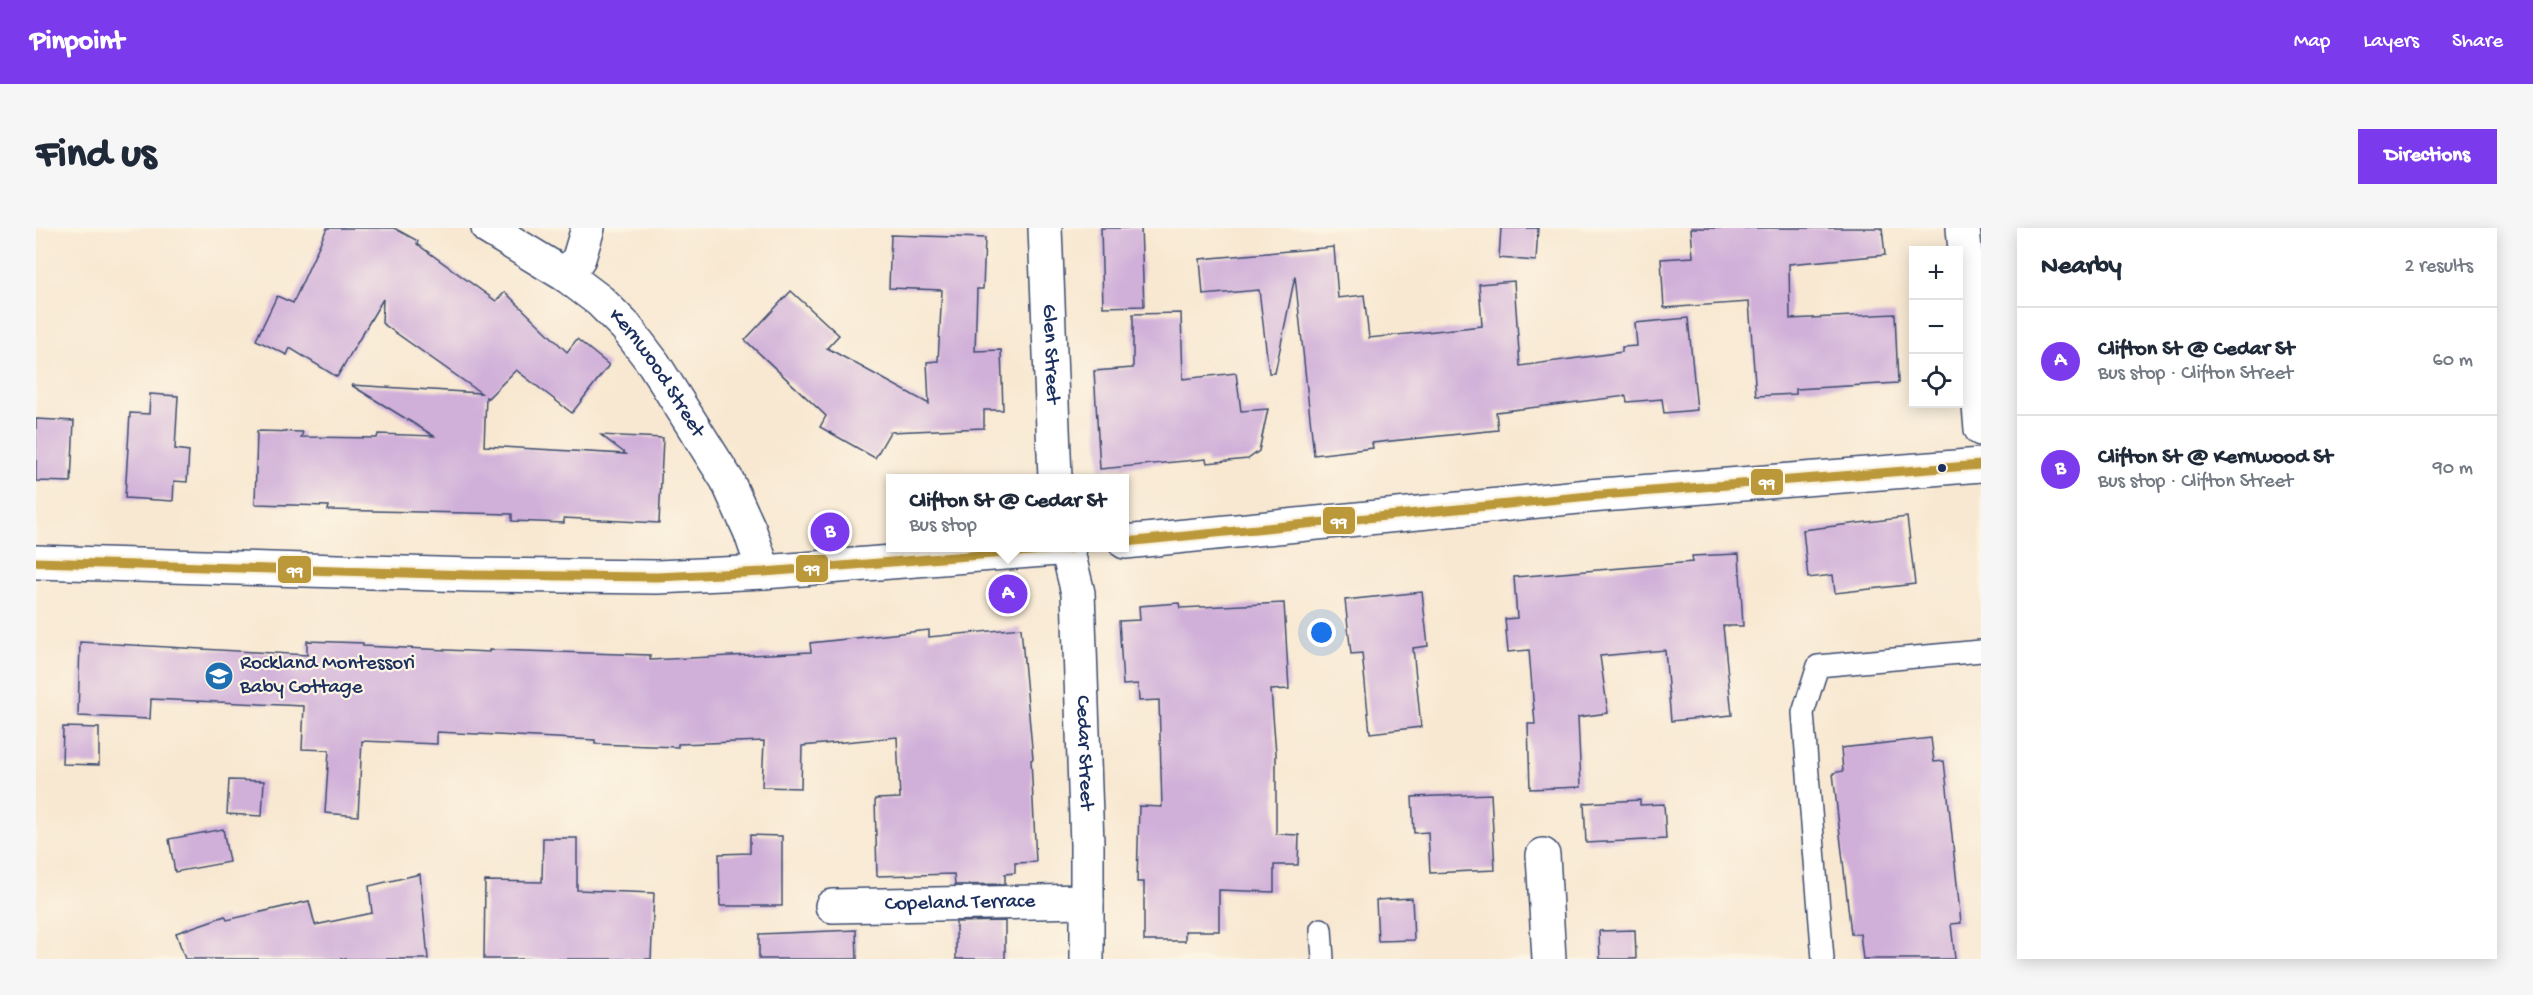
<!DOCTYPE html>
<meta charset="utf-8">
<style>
:root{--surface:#fff;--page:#f6f6f7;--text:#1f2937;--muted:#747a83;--line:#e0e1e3;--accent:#7c3aed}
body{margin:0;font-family:"Gochi Hand",sans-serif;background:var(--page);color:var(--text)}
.controls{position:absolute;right:18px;top:18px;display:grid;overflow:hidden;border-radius:0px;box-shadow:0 3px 15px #0003}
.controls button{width:54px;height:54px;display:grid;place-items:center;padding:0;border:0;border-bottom:2px solid var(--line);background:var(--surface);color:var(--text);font:30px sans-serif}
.you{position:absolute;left:1286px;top:405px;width:21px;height:21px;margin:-15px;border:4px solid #fff;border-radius:50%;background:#1a73e8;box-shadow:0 0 0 9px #1a73e833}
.badge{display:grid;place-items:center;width:39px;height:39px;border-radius:50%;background:var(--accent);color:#fff;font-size:20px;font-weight:700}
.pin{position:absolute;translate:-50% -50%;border:3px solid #fff;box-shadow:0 2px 6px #0006}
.popup{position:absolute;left:850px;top:246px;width:243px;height:78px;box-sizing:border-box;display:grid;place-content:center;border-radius:0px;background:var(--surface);filter:drop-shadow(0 2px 4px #0005);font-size:20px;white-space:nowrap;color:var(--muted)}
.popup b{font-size:22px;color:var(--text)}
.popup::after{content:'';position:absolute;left:50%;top:100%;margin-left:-12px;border:12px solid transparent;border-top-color:var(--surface)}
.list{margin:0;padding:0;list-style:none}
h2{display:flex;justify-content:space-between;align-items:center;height:78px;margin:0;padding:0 24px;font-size:26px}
h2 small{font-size:20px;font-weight:400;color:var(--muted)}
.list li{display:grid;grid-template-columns:39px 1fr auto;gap:18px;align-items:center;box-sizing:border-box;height:108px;padding:0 24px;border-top:2px solid var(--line)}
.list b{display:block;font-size:22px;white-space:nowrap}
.list p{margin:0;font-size:20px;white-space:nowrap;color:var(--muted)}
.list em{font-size:20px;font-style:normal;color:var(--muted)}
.icon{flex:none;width:33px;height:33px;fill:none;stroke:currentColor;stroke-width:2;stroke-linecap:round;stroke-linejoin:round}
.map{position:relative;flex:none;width:1945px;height:731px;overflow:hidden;border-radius:0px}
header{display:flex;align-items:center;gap:36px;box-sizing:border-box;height:84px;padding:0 30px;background:var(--accent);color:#fff}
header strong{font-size:28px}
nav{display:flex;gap:33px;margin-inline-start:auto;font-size:21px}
.intro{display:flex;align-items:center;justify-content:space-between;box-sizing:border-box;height:144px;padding:0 36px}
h1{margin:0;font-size:42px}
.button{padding:15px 27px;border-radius:0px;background:var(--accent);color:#fff;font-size:21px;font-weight:700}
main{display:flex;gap:36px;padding:0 36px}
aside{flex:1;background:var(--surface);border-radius:0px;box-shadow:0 3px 15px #0003}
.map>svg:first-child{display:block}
.building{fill:#d0afd9}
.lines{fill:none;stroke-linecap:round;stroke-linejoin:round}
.service-casing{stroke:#3c4b6f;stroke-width:24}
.minor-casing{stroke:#3c4b6f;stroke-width:36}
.tertiary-casing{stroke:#3c4b6f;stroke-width:36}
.service{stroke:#fff;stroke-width:21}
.minor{stroke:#fff;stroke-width:33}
.tertiary{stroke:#fff;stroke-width:33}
.bus-1-casing{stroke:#fcf5e5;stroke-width:14}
.bus-1{stroke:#bb993b;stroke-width:9}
.bus-dot{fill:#1b2f5e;stroke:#fcf5e5;stroke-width:2}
.labels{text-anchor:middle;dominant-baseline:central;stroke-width:4.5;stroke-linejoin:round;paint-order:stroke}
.street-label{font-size:21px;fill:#1b2f5e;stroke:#fcf5e5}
.poi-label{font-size:21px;fill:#1b2f5e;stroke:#fcf5e5;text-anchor:start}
.line-badge{stroke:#fcf5e5;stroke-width:2}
.badge-label{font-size:16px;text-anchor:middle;font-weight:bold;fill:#fff}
</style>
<header>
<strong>Pinpoint</strong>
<nav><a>Map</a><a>Layers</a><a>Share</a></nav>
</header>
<div class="intro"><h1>Find us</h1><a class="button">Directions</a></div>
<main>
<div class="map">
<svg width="1945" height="731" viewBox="0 0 1945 731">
<rect width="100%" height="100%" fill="#fcf5e5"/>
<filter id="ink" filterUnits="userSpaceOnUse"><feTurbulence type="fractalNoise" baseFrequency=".0167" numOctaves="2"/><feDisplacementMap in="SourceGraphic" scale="12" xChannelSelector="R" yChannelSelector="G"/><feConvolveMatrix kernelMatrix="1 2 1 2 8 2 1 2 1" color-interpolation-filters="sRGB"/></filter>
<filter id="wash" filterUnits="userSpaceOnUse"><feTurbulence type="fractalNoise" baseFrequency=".008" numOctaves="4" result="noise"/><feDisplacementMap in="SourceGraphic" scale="24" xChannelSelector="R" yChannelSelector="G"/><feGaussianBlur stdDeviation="1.35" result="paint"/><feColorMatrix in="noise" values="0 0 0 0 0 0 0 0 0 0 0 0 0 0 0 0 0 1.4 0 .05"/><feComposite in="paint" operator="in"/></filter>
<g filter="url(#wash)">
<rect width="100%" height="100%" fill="#f8e8d1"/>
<g id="blocks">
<g class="building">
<polygon points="291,0 358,0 382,13 381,16 460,73 469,64 531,124 541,111 573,137 536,185 480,142 452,170 450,169 448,218 590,226 565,207 627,210 623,295 528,290 528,295 476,293 476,286 292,282 293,278 219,276 221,203 267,204 265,209 341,210 342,206 398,208 315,157 445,165 346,95 347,71 301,149 254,120 251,127 220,112 241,68 257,75"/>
<polygon points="1065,0 1105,0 1108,78 1067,79"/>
<polygon points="1465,0 1502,0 1500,33 1463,30"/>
<polygon points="1655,0 1846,0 1849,27 1753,36 1754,91 1859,86 1862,155 1760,161 1760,166 1720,168 1713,74 1628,80 1625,31 1657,29"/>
<polygon points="855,7 949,10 947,61 941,61 939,123 965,122 967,182 948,182 948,200 854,204 839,230 784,199 790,188 709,112 755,63 803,107 791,120 893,176 891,134 902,133 906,62 853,60"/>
<polygon points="1298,19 1302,70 1328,67 1333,110 1446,98 1443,56 1478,53 1484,138 1586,124 1586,119 1601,118 1599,95 1652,90 1661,182 1628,185 1626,171 1591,174 1590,168 1460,184 1462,202 1336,215 1337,220 1278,227 1259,48 1239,145 1233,145 1223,62 1167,67 1164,31"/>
<polygon points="1145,85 1147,151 1200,145 1205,183 1232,181 1223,223 1212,231 1171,235 1170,231 1064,241 1058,143 1097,140 1097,86"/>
<polygon points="114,166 142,168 139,221 153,223 151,254 138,253 137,273 89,270 94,185 113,186"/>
<polygon points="0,191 38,193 35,254 0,253"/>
<polygon points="1871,289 1879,356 1799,365 1797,347 1772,350 1767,302"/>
<polygon points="1703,326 1707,398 1687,398 1696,487 1635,493 1629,422 1564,428 1572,485 1542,489 1545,559 1494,561 1492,496 1499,496 1493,422 1472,424 1469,391 1481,390 1478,349 1657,334 1656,328"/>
<polygon points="1386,364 1392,418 1377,420 1385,499 1334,505 1326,425 1315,426 1309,372"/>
<polygon points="1143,375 1144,380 1248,375 1253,461 1235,462 1240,525 1240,606 1263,607 1262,637 1238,637 1238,664 1183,662 1183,703 1149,703 1149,713 1108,713 1108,654 1101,654 1103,578 1126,579 1123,472 1103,473 1102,456 1087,457 1083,393 1104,392 1103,378"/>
<polygon points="985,400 997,531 995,532 1000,634 979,635 979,645 969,646 969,656 919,657 918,646 841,648 839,571 864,570 861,509 766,518 765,560 726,559 728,513 642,516 642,519 559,516 559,512 401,504 401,516 326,513 322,588 289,585 293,522 266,521 268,478 115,471 114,491 42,488 44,414 271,427 271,413 327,415 327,418 453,424 453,422 614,427 614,432 775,424 774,415 893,402 893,409"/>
<polygon points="27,499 63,500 63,537 26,536"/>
<polygon points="1895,510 1898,534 1908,533 1912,569 1925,695 1915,696 1919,731 1827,731 1824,706 1815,706 1808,642 1797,545 1807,543 1805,520"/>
<polygon points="193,552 228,553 226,588 191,586"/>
<polygon points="1455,566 1459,642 1394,645 1392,604 1378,605 1376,569"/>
<polygon points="1604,572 1604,577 1628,576 1630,611 1550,615 1548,575"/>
<polygon points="187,601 193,634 139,644 133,611"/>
<polygon points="714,607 746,608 746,678 684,678 683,626 714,625"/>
<polygon points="507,610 541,610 541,662 618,665 615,731 448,731 449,653 506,654"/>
<polygon points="384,646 392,731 149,731 140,705 189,688 191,692 273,673 279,697 336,685 333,658"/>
<polygon points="1376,670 1378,712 1342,713 1340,672"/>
<polygon points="969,693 969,731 920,731 920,694"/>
<polygon points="820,702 821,731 723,731 723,706"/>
<polygon points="1599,702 1600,731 1564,731 1563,703"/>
</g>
</g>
</g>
<g filter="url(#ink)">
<use href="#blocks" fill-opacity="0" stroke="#3c4b6f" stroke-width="1.5"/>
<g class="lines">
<g class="service-casing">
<g id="service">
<polyline points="1285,701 1287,731"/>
<polyline points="1787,731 1767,485 1782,438 1945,423"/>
</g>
</g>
<g class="minor-casing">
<g id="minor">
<path id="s1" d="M452 0 531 48 564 73 590 99 618 136 691 252 714 303 728 344"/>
<path id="s2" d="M1009 0 1019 250"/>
<polyline points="531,48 543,30 552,0"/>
<path id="s3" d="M1031 320 1042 365 1051 616V731"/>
<polyline points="1507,627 1513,731"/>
<path id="s4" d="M796 678 1051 673"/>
</g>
</g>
<g class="tertiary-casing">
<g id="tertiary">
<polyline points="1927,0 1945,201"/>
<polyline points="1089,314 1553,268 1945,237"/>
<polyline points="0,334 435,347 621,349 728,344 1034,320"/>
</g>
</g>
<use href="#service" class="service"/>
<use href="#minor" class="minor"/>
<use href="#tertiary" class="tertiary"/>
<g class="bus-1-casing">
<g id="bus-1">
<polyline points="1089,314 1553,268 1945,237"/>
<polyline points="0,334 435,347 621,349 728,344 1034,320"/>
</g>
</g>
<use href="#bus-1" class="bus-1"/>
</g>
</g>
<defs>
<g id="school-disc" transform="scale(1.5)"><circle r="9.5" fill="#1f6fb2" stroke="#fcf5e5"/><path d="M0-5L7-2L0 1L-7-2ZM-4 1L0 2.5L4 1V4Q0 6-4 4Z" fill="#fff"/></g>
</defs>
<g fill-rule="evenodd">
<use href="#school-disc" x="183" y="448"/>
</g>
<circle class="bus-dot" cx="1906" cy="240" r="5"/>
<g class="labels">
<g class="street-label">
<text stroke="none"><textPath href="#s2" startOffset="126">Glen Street</textPath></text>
<text stroke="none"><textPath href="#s1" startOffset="226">Kernwood Street</textPath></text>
<text stroke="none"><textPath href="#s3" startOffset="206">Cedar Street</textPath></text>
<text stroke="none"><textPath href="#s4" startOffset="128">Copeland Terrace</textPath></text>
</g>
<g class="poi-label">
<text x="204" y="436">Rockland Montessori<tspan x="204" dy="24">Baby Cottage</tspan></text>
</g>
</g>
<g class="line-badge">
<rect x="1714" y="240" width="34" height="28" rx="6" fill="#bb993b"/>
<rect x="1286" y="278" width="34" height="29" rx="6" fill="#bb993b"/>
<rect x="759" y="326" width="34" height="29" rx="6" fill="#bb993b"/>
<rect x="241" y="327" width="35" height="29" rx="6" fill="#bb993b"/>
</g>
<g class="badge-label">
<text x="1731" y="260">99</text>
<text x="1303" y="299">99</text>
<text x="776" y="346">99</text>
<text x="259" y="348">99</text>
</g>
</svg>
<div class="controls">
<button>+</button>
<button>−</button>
<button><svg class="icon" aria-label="locate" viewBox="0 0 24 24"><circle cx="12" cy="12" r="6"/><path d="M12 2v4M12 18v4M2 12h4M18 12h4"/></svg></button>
</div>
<div class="you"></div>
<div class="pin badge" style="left:972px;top:366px">A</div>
<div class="popup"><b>Clifton St @ Cedar St</b>Bus stop</div>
<div class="pin badge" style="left:794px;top:304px">B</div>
</div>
<aside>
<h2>Nearby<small>2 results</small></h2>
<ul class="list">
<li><span class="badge">A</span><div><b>Clifton St @ Cedar St</b><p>Bus stop · Clifton Street</p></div><em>60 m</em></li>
<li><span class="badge">B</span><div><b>Clifton St @ Kernwood St</b><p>Bus stop · Clifton Street</p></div><em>90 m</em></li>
</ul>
</aside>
</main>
